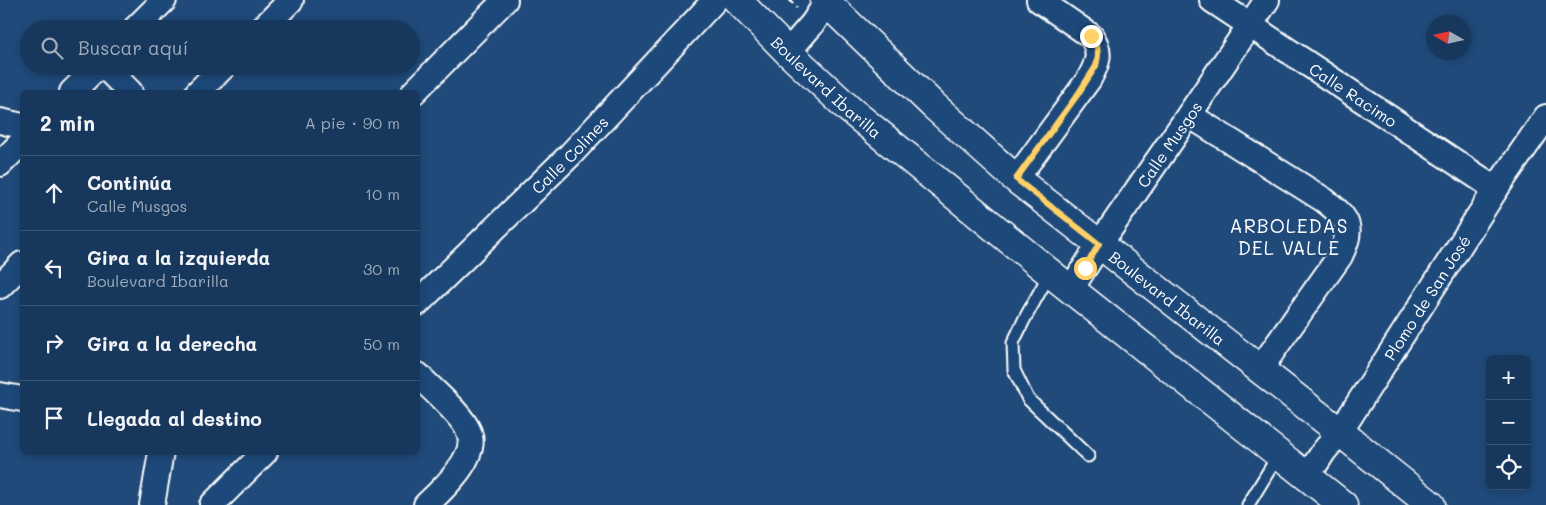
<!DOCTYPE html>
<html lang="es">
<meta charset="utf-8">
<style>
:root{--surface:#17385c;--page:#203f62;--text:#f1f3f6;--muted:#9eacbb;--line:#365272}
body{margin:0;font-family:Mali,sans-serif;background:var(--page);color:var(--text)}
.controls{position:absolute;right:15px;bottom:15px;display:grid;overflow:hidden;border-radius:8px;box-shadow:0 2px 8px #0003}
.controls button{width:45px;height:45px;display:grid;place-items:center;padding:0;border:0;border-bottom:1px solid var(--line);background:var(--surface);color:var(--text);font:25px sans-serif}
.compass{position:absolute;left:1426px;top:15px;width:45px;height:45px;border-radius:50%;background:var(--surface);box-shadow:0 2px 8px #0003;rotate:279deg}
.stop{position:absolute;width:15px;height:15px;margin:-11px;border:4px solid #ffd166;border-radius:50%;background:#fff}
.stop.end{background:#ffd166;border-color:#fff;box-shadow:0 1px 5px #0008}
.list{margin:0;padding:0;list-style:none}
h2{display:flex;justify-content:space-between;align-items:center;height:65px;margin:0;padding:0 20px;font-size:21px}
h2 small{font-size:16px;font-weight:400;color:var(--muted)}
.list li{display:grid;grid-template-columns:32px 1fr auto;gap:15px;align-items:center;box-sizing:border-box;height:75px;padding:0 20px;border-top:1px solid var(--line)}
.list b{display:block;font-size:19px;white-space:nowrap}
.list p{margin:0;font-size:16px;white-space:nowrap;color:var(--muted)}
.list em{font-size:16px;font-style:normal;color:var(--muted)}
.icon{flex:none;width:28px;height:28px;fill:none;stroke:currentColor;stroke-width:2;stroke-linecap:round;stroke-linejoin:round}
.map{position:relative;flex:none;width:1546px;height:505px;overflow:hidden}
.search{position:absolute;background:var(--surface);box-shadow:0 2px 8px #0003;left:20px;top:20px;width:400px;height:55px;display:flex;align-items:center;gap:12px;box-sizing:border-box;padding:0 18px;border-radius:28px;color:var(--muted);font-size:19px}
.panel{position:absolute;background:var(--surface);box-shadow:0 2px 8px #0003;left:20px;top:90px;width:400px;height:365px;border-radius:8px}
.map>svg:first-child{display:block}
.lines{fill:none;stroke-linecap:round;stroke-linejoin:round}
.service-casing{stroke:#fff;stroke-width:15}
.minor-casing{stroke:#fff;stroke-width:28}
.secondary-casing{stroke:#fff;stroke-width:31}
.path{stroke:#fff;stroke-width:3;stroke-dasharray:5 4;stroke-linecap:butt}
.service{stroke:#1f4a7a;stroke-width:11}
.minor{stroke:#1f4a7a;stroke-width:24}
.secondary{stroke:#1f4a7a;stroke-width:28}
.route{stroke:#ffd166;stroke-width:6}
.labels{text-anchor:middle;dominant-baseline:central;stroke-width:4.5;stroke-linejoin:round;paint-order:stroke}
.street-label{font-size:16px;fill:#fff;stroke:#1f4a7a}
.quarter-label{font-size:19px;letter-spacing:1px;fill:#fff;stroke:#1f4a7a}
</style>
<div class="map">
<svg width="1546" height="505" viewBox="0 0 1546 505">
<rect width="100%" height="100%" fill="#1f4a7a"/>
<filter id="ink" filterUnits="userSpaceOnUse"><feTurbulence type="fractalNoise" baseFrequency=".02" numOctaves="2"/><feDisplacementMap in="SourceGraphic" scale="10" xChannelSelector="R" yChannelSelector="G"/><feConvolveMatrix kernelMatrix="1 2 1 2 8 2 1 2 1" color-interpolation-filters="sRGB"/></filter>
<g filter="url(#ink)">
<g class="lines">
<g class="service-casing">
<g id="service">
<polyline points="1050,273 1024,320 1013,343 1014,370 1028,399 1088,456"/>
<polyline points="1248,505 1279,454"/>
</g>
</g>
<g class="minor-casing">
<g id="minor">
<path id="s1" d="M1212 0 1496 189"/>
<polyline points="135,29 164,0"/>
<polyline points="262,29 291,0"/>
<polyline points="788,52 813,23 828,0"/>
<polyline points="104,66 130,92"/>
<polyline points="72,92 98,66"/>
<polyline points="198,92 224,66"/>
<polyline points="414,92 505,0"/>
<path d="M1189 115 1324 200C1349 219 1354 227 1340 256L1260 369"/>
<polyline points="0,121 22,126"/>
<polyline points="0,164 22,142"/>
<path d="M1016 179 1089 79C1098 63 1102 52 1091 36L1039 0"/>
<polyline points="0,286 22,264"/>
<path id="s2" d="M1071 289 1099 245 1189 115 1267 0"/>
<path id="s3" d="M418 303 570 155 715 0"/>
<path d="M418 375C432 390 462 414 469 432 479 457 442 490 426 505"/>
<polyline points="0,395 22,399"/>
<path id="s4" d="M1307 477 1324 451 1340 432 1496 189 1546 117"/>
<polyline points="152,505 161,452"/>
<polyline points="212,505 265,452"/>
</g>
</g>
<g class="secondary-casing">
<g id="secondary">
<path id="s5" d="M737 0 788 52 849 109 1050 273 1343 505"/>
<path id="s6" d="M824 0 933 105 1016 179 1340 432 1431 505"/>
</g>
</g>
<polyline class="path" points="790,0 797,8"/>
<use href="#service" class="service"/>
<use href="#minor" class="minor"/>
<use href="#secondary" class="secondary"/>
</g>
</g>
<g class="lines" filter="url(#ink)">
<polyline class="route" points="1085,268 1099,244 1016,179 1078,94 1096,66 1098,56 1097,45 1091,36"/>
</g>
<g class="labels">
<g class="street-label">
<text stroke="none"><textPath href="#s5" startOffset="125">Boulevard Ibarilla</textPath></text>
<text stroke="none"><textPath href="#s1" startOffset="170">Calle Racimo</textPath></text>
<text stroke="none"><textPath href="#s2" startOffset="175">Calle Musgos</textPath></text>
<text stroke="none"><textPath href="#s3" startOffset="212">Calle Colines</textPath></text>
<text stroke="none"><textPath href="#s4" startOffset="216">Plomo de San José</textPath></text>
<text stroke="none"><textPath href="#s6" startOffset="455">Boulevard Ibarilla</textPath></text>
</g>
<g class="quarter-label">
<text x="1289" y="225">ARBOLEDAS<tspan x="1289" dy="22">DEL VALLE</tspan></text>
</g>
</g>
</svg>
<div class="controls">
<button>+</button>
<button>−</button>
<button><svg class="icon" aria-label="locate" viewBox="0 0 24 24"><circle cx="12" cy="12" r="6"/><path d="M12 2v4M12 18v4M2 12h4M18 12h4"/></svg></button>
</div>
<svg class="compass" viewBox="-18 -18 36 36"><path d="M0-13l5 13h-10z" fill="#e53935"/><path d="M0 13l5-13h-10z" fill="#9eacbb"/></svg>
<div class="stop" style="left:1085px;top:268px"></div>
<div class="stop end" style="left:1091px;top:36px"></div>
<div class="search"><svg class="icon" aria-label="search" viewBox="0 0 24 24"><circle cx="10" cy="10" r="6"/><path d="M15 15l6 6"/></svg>Buscar aquí</div>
<section class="panel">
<h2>2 min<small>A pie · 90 m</small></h2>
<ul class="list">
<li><svg class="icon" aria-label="ahead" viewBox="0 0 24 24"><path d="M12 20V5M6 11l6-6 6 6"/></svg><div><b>Continúa</b><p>Calle Musgos</p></div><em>10 m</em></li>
<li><svg class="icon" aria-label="left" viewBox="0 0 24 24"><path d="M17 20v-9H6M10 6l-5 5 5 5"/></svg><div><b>Gira a la izquierda</b><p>Boulevard Ibarilla</p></div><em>30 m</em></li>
<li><svg class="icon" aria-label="right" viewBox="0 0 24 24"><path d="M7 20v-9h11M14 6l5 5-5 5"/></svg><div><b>Gira a la derecha</b></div><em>50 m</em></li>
<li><svg class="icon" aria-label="arrive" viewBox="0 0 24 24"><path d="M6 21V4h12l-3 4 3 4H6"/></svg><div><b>Llegada al destino</b></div></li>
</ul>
</section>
</div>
